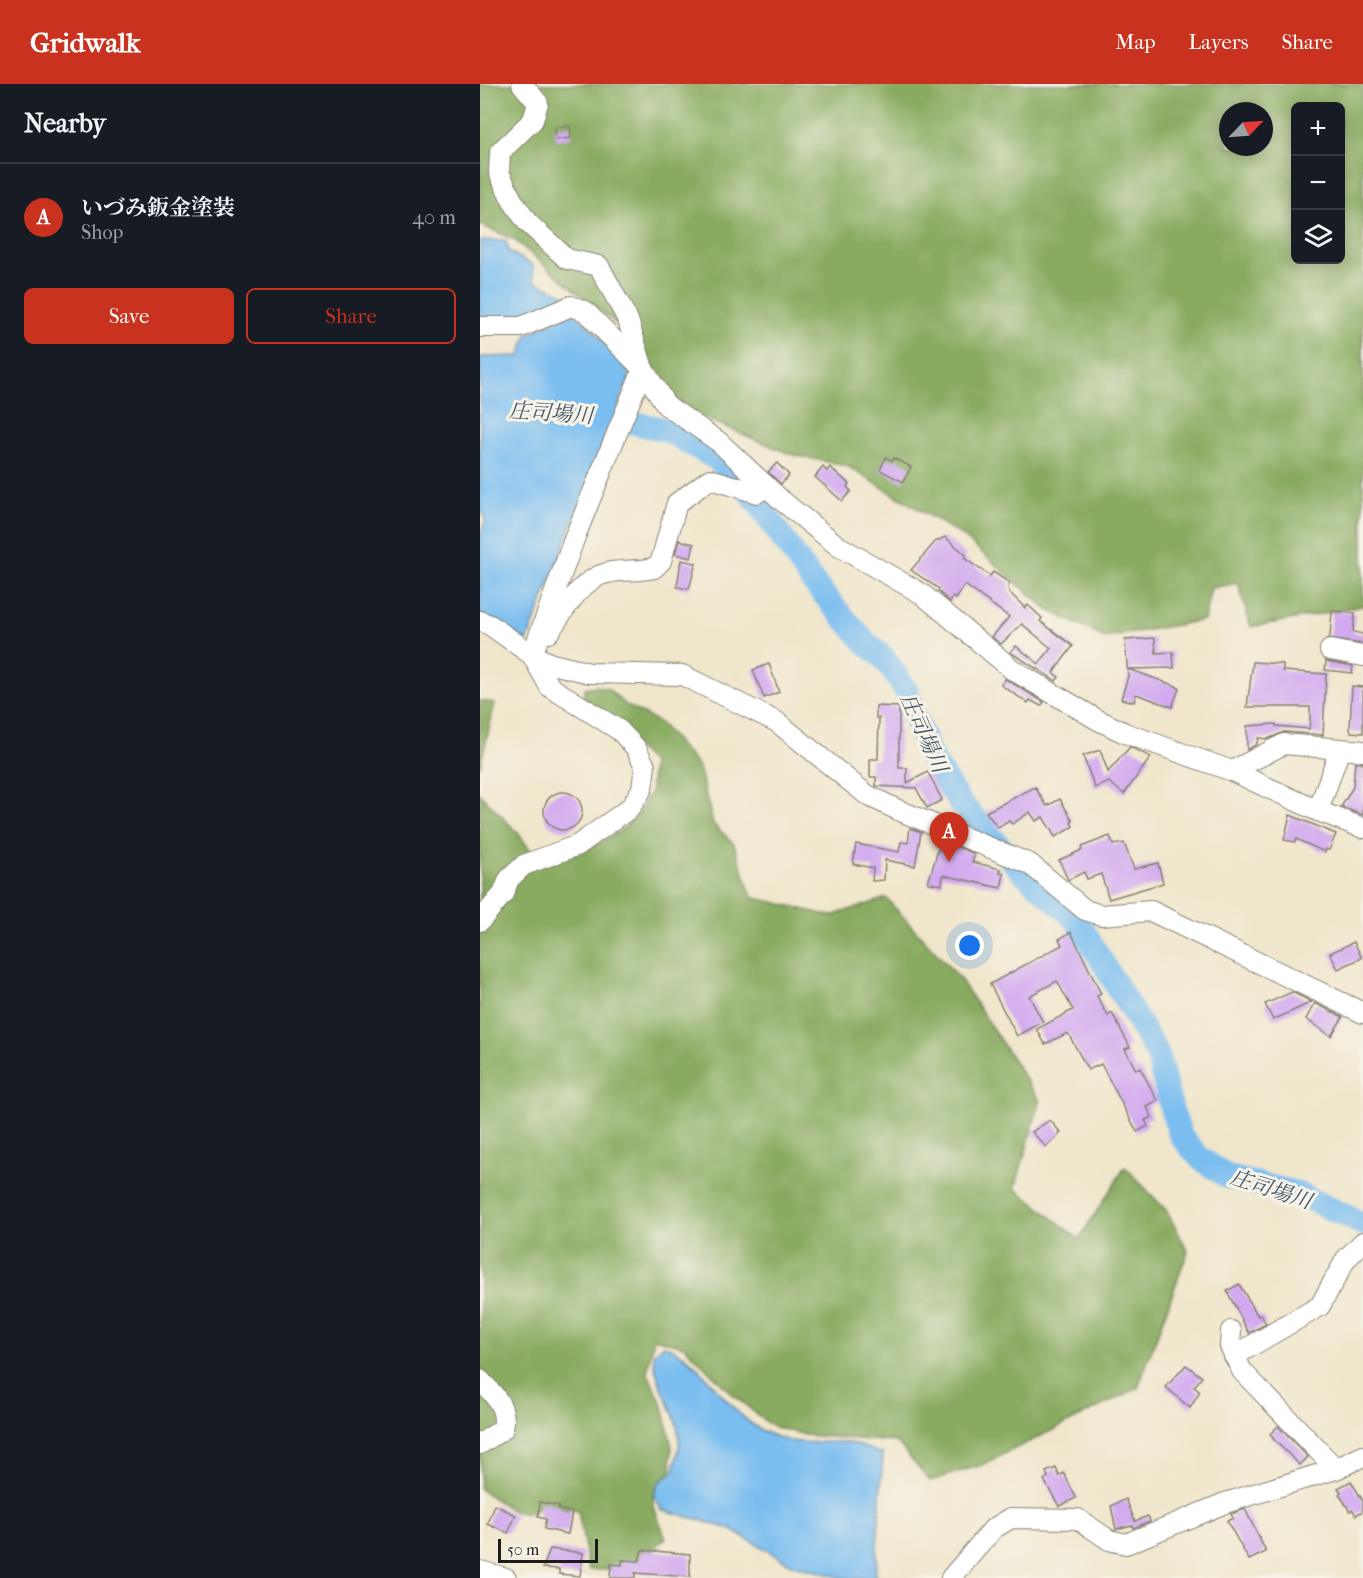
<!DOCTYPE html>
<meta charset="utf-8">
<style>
:root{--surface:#171b24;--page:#20242c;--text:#f1f3f6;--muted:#9ea1a6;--line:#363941;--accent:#c8321e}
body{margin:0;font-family:"IM FELL French Canon","Noto Serif JP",serif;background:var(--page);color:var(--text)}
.controls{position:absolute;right:18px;top:18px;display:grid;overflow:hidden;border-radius:9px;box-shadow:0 3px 15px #0003}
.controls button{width:54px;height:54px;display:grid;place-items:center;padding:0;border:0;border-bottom:2px solid var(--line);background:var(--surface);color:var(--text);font:30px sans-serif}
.compass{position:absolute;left:739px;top:18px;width:54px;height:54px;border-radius:50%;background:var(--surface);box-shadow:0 3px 15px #0003;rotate:65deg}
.scale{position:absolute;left:18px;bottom:15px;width:100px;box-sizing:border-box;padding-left:6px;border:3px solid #1c1c1c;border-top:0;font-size:16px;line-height:21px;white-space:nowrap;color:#1c1c1c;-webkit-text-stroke:4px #f7f3e8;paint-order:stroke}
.you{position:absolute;left:490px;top:862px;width:21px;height:21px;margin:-15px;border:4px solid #fff;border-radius:50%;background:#1a73e8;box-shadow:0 0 0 9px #1a73e833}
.badge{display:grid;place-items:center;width:39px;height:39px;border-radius:50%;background:var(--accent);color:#fff;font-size:20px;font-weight:700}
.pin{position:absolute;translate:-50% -50px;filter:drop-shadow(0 2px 3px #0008)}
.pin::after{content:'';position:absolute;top:32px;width:21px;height:18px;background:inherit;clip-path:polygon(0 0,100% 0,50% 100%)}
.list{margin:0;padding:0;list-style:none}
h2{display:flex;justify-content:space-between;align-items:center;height:78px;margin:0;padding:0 24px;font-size:26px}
h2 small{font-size:20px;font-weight:400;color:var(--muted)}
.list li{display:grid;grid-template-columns:39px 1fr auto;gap:18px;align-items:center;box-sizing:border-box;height:108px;padding:0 24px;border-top:2px solid var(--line)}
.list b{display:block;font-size:22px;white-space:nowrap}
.list p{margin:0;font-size:20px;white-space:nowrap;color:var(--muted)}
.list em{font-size:20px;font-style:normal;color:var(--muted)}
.actions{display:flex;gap:12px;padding:18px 24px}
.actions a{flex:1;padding:14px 0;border:2px solid var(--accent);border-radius:9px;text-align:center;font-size:21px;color:var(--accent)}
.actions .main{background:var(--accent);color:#fff}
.icon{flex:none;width:33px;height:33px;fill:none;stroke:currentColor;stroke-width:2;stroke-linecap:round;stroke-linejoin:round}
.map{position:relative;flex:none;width:883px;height:1494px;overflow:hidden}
header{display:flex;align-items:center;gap:36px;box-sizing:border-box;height:84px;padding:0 30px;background:var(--accent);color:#fff}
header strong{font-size:28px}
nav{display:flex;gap:33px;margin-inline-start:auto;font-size:21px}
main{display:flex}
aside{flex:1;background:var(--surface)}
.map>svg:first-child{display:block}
.forest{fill:#89ab60;stroke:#52643e;stroke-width:1.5;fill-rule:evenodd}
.water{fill:#7abef0;stroke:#4b6d86;stroke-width:1.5}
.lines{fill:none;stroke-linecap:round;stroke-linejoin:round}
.stream{stroke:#7abef0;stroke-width:4}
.river{stroke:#7abef0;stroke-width:24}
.building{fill:#d2a8f0}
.minor-casing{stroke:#868174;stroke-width:22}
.minor{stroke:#fff;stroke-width:20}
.labels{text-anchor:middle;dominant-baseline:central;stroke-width:6;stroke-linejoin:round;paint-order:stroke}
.water-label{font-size:21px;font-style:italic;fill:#3d5566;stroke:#f7f3e8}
</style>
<header>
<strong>Gridwalk</strong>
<nav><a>Map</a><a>Layers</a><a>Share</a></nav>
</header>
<main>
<aside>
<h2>Nearby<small></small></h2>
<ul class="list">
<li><span class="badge">A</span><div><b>いづみ鈑金塗装</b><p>Shop</p></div><em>40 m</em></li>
</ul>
<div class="actions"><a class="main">Save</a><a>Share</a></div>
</aside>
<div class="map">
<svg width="883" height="1494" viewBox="0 0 883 1494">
<rect width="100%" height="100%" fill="#f7f3e8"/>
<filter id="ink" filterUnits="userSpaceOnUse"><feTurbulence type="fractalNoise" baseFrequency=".0167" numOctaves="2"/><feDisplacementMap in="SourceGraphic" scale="12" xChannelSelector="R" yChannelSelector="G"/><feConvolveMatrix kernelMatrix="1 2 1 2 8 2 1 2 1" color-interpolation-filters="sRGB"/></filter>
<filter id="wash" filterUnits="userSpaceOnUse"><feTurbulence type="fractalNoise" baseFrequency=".008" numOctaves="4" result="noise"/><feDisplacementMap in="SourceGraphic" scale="24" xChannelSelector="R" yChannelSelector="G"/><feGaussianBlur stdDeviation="1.35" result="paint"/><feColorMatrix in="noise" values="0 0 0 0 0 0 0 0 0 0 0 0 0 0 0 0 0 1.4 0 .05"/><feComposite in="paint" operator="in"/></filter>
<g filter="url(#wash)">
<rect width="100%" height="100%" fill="#f0e6cb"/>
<g class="forest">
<path d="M0 0H883V522L771 543 758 499 731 504 724 536 625 554 568 526 483 452 367 382 310 370 219 332 183 304 163 262 33 155 0 141ZM816 22H860V176H816ZM748 27H784V63H748Z"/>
<path d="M115 602 128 605 146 621 180 639 219 683 233 740 254 760 272 813 351 832 406 814 480 895 560 1017 535 1104 599 1155 645 1083 686 1126 708 1167 658 1304 502 1381 450 1397 417 1358 325 1351 291 1342 252 1310 204 1262 174 1254 167 1288 183 1322 192 1363 191 1388C161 1410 176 1425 186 1455L146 1485 109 1486 98 1427 63 1421 49 1430 33 1427 0 1405V710L38 749 54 771 102 769 143 745 159 729 171 707 172 679 103 612 105 604Z"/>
<polygon points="0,617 15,619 0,683"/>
</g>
<g class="water">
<polygon points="0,156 26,157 29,168 53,181 54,197 95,215 37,239 0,236"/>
<polygon points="94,227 152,287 47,557 0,530 0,454 5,436 0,422 0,273 40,272 47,251"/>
<path d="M184 1261C225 1275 246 1331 287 1349 317 1363 334 1357 363 1358 376 1359 391 1366 403 1370L395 1494H363L313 1481 250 1445 181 1425 174 1411 178 1399 193 1389C195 1380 199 1369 199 1360 200 1328 173 1301 174 1269Z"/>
</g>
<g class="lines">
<polyline class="stream" points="628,1462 633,1470 640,1467"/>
<polyline class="river" points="121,332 187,346 237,375 263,398 333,498 385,558 404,574 427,608 434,632 451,673 478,716 542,787 597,836 677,969 692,1027 701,1052 720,1074 747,1093 817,1109 883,1140"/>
</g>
<g id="blocks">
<g class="building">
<polygon points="90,42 91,54 76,56 75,44"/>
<polygon points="406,373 412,377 414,374 431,383 423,398 400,386"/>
<polygon points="297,379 309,391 301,400 288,388"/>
<polygon points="343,383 347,387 350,383 369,400 367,403 371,407 362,417 335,393"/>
<polygon points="465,453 486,471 484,474 510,492 513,488 530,499 528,503 529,508 545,524 548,521 562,534 560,537 593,562 573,589 579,593 576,597 530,568 536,562 559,580 571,564 542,540 521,560 512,553 529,533 485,501 476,515 473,513 470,518 458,507 459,505 431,486 455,458"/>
<polygon points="199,456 214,460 211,474 195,470"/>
<polygon points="201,476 216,479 209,505 197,503"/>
<polygon points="852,527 875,529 873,548 883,550 883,560 847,555 850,553"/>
<polygon points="675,554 676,569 693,568 694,584 648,585 696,602 699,605 692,623 656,610 654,618 641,615 648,592 645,556"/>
<polygon points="846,577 873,582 872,589 845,586"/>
<polygon points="773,578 803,580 803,587 846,590 843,651 804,648 788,655 778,654 777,660 767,666 767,642 796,640 796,642 829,645 830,637 830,623 767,623"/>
<polygon points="289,580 299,608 284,614 273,586"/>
<polygon points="525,595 527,596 564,618 561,622 550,616 548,619 521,601"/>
<polygon points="872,602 883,603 883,649 871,648 870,645"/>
<polygon points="396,622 419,623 419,684 427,684 427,699 448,688 462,716 447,724 436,704 396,702 396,693 390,693 390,675 398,675 399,634 396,634"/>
<polygon points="650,663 671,673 644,710 629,698 615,704 603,672 620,666 628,688"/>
<polygon points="875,678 883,679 883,731 861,723 873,703"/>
<polygon points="555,703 567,722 580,715 593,737 591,738 593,743 575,753 563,733 556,737 550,728 532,740 529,737 518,744 506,728"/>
<circle cx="83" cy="727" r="19"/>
<polygon points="810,731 856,750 849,766 846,765 845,768 816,755 815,758 804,756"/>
<polygon points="430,744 441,748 435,782 405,776 404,796 392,797 393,784 373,780 376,760 419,768 421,758 428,759"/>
<polygon points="630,752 633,761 644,759 654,785 678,779 683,799 629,815 621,790 607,795 604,788 588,796 579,776 602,766 601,763"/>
<polygon points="461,756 495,770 492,778 521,785 520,789 524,790 521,804 463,791 462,801 448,799"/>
<polygon points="591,848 621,910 617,912 628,932 632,929 650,963 645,965 656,986 660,984 678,1017 667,1023 672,1033 665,1036 668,1042 657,1048 621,980 608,986 588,949 565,960 557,945 593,926 577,897 549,912 563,938 537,952 510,900 582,861 579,855"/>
<polygon points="874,858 882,874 858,885 850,869"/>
<polygon points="812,908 832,918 793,936 785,920"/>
<polygon points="835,919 863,933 851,952 826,935"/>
<polygon points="570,1036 581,1049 566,1063 552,1048"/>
<polygon points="759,1200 778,1232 781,1231 786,1240 769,1249 747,1207"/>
<polygon points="706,1281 722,1293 714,1303 720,1308 710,1324 686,1303"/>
<polygon points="798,1342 828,1373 820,1381 794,1356 790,1350"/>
<polygon points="576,1384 579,1392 584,1389 596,1414 579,1422 564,1396 568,1393 566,1388"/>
<polygon points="871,1397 883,1417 883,1427 876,1431 872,1425 870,1427 859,1410 861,1408 858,1404"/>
<polygon points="646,1415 655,1437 668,1432 670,1437 653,1444 652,1441 636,1445 631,1422"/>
<polygon points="60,1418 79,1422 78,1425 92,1428 88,1450 64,1445 66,1435 58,1433"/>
<polygon points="15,1421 36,1431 28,1449 8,1440"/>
<polygon points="765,1425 786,1468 769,1476 747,1437 753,1434 751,1430"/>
<polygon points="70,1465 103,1469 100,1492 79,1490 79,1485 63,1484"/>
<polygon points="162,1466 210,1470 210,1493 155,1489 155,1494 130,1494 131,1480 142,1481 142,1476 159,1477"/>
</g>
</g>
</g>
<g filter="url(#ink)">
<use href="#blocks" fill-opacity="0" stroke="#868174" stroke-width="1.5"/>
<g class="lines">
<g class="minor-casing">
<g id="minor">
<polyline points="42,0 58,19 53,36 20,68 19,88 32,116 47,138 87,175 119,182 148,236 163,285 186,321 239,358 301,416 358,462 442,510 533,586 618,636 645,649 752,687 804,660 883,667"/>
<polyline points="0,243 41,243 91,222 105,227 161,283"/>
<polyline points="0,537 10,541 52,571 72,580 110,589 202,591 297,638 387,711 418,726 550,780 605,826 621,831 671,827 883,929"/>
<path d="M68 549C83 529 100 495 127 489 142 485 158 488 174 484L181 477 197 419 230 395 277 409 286 402"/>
<polyline points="850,566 883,572"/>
<polyline points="752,687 838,727 883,744"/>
<polyline points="838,727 860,665"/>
<polyline points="0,837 23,810 29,795 44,781 98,761 150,724 162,705 165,682 156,664 139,646 70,603 52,571 96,450 163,285"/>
<polyline points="751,1247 750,1262 762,1287 856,1385"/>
<polyline points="754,1272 840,1222 866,1175 883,1158"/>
<path d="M0 1296C14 1310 28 1324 23 1345L0 1360"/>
<polyline points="0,1487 26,1494"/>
<polyline points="471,1494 513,1445 531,1434 598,1435 629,1456 646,1460 745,1419 856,1385 883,1372"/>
</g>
</g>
<use href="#minor" class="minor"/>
</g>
</g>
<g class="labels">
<g class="water-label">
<text transform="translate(71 329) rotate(4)">庄司場川</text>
<text transform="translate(444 649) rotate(66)">庄司場川</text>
<text transform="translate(791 1105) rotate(18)">庄司場川</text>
</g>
</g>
</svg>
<div class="controls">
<button>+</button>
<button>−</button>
<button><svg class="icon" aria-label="layers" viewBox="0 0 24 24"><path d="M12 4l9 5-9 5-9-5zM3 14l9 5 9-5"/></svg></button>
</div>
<svg class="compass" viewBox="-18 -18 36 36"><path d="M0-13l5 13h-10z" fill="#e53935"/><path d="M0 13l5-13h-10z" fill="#9ea1a6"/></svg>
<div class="scale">50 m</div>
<div class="you"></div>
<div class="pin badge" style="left:469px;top:778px">A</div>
</div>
</main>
